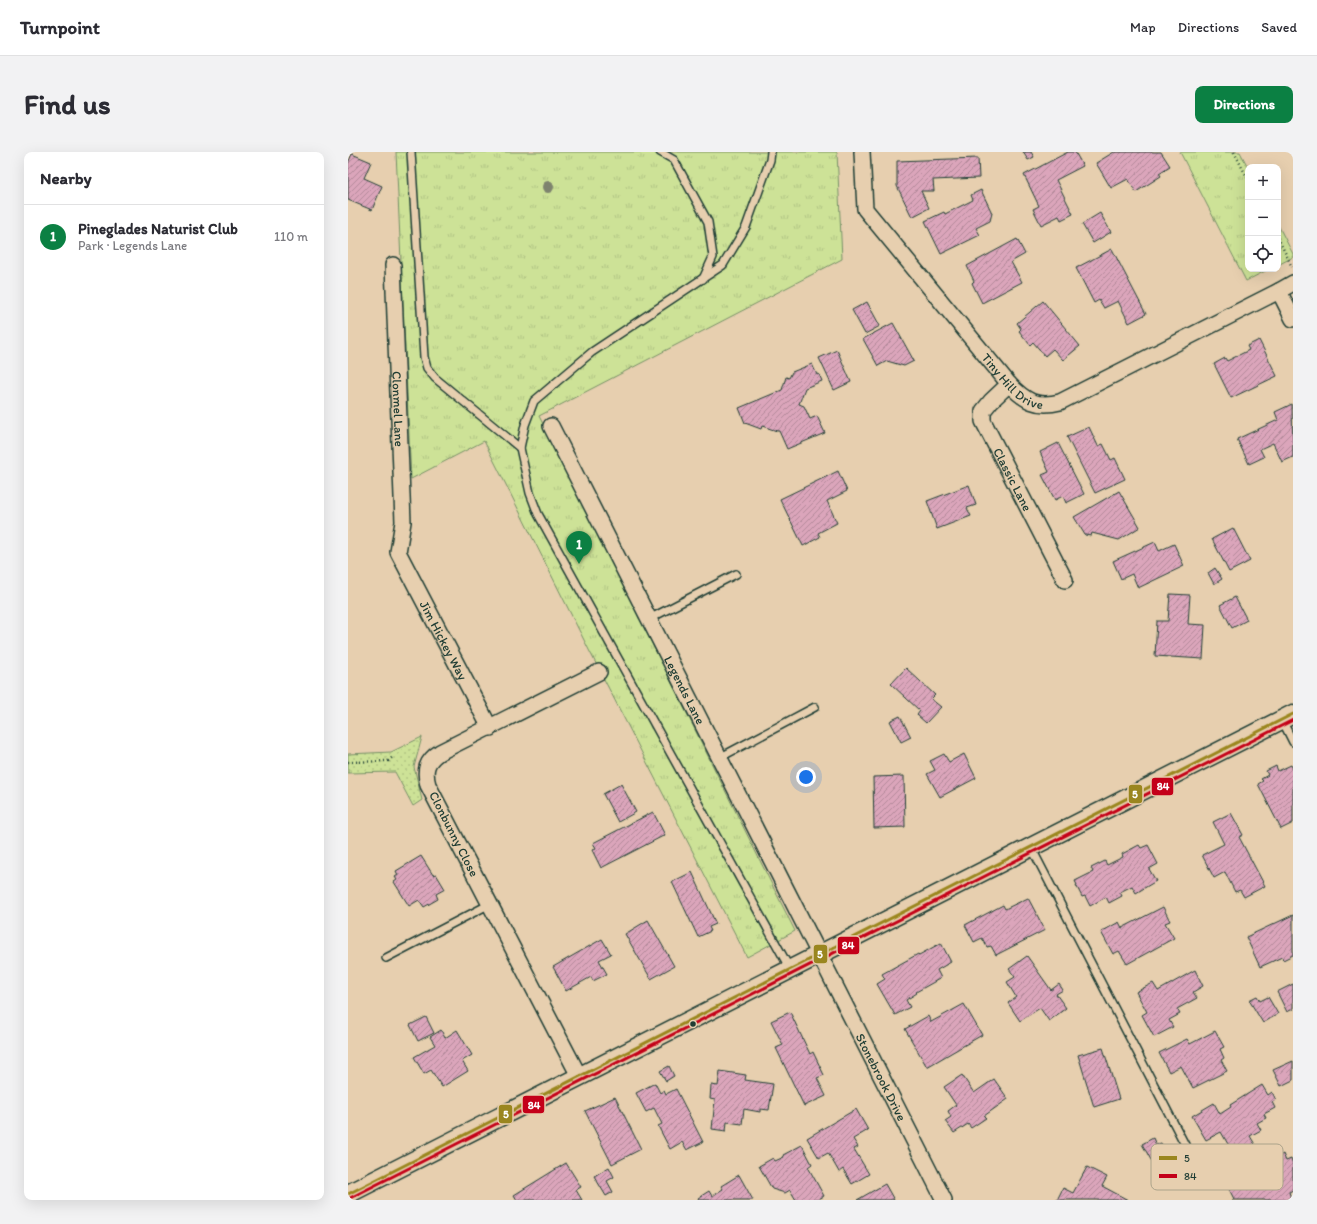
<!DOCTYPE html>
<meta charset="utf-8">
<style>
:root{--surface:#fff;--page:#f2f2f3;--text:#2b2b33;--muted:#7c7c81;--line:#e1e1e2;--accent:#0b8043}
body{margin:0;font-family:Itim,sans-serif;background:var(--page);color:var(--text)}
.controls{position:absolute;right:12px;top:12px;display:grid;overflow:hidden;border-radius:8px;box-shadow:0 4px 16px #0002}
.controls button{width:36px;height:36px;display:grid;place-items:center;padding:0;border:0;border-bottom:1px solid var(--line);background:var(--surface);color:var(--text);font:20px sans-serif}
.you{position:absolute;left:458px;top:625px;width:14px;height:14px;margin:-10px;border:3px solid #fff;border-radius:50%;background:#1a73e8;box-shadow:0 0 0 6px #1a73e833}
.badge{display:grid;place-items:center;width:26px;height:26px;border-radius:50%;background:var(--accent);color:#fff;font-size:13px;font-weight:700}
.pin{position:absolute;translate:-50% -33px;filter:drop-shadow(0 1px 2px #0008)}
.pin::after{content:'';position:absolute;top:21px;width:14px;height:12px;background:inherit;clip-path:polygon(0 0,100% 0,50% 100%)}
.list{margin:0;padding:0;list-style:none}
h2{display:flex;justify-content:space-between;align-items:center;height:52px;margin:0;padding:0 16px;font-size:17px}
h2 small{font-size:13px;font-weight:400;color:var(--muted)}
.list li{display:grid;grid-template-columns:26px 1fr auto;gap:12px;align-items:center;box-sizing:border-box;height:64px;padding:0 16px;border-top:1px solid var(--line)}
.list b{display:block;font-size:15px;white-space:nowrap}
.list p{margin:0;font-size:13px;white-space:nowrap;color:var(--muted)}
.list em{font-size:13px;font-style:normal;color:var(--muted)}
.icon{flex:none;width:22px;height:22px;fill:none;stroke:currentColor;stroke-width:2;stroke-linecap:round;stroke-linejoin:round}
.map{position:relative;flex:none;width:945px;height:1048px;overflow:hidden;border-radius:8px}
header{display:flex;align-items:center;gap:24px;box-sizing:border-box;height:56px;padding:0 20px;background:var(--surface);border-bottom:1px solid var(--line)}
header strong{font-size:19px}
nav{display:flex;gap:22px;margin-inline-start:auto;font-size:14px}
.intro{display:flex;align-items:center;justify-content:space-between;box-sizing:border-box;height:96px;padding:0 24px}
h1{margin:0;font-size:28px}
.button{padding:10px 18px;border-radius:8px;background:var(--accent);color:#fff;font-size:14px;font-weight:700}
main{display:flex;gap:24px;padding:0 24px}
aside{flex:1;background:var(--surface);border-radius:8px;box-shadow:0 4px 16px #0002}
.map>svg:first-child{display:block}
.grass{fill:url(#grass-dots);stroke:#769066}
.park{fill:url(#park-tufts);stroke:#769066}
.building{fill:url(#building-hatch);stroke:#1f3d34}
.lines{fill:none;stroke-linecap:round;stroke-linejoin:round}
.service-casing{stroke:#1f3d34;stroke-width:10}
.minor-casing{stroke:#1f3d34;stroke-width:18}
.tertiary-casing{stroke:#1f3d34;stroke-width:21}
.path{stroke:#1f3d34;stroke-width:2.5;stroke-dasharray:1 3;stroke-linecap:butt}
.service{stroke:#e7cfaf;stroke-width:7}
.minor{stroke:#e7cfaf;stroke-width:15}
.tertiary{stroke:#e7cfaf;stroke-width:18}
.bus-1-casing{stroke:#e7cfaf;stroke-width:6}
.bus-2-casing{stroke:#e7cfaf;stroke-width:6}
.bus-1{stroke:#9a861f;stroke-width:3}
.bus-2{stroke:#c40019;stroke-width:3}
.tree{fill:#7e836e}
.bus-dot{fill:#1f3d34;stroke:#e7cfaf;stroke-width:1.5}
.labels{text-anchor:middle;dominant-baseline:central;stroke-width:3;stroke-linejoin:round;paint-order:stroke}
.street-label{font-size:13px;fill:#1f3d34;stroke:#e7cfaf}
.key{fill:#e7cfaf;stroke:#aba38a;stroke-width:1}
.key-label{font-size:11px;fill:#1f3d34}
.line-badge{stroke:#e7cfaf;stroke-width:1.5}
.badge-label{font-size:11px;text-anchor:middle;font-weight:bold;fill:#fff}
</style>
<header>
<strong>Turnpoint</strong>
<nav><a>Map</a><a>Directions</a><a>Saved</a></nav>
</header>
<div class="intro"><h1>Find us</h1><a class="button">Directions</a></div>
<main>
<aside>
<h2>Nearby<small></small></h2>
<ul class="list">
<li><span class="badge">1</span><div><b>Pineglades Naturist Club</b><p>Park · Legends Lane</p></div><em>110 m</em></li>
</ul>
</aside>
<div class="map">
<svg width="945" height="1048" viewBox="0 0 945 1048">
<defs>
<pattern id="grass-dots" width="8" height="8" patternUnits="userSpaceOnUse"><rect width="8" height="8" fill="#cde297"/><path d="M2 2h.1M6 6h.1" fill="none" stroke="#b0c383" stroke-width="1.8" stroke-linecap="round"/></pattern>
<pattern id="park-tufts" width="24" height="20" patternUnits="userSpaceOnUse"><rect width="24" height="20" fill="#cde297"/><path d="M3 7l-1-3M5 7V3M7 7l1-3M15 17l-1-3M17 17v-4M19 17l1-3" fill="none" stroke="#b0c383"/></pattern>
<pattern id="building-hatch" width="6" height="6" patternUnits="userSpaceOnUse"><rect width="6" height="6" fill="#dba5bb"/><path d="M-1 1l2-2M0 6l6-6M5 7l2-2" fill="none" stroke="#b18899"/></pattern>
</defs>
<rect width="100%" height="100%" fill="#e7cfaf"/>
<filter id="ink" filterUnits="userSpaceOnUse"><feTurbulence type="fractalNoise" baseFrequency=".025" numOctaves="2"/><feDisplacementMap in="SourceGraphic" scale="8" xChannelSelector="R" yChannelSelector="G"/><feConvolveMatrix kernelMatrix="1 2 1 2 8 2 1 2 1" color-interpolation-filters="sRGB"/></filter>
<g filter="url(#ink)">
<polygon class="grass" points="74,585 66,615 74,648 65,654 47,620 0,621 0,602 43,600"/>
<g class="park">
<polygon points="48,0 489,0 494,107 191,264 447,779 399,805 241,498 136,289 63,327"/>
<polygon points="832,0 892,0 900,15 900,117 921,117 898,129"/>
<polygon points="930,73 945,102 945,105 930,113"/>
</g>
<g class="building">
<polygon points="675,0 683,0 686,5 680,8"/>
<polygon points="720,0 727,0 735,14 708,28 725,62 713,68 711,64 693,73 685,57 691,54 676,23"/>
<polygon points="766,0 813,0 822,14 811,21 813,24 788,40 780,27 763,36 748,11"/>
<polygon points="4,2 23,10 16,26 34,34 24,58 0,48 0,11"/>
<polygon points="630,6 631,26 585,28 586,39 573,39 581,56 564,65 549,34 549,9"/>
<polygon points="633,38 644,61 642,69 628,76 632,83 593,102 577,69 596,60 597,62 625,48 623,43"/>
<polygon points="752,61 763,80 745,91 734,72"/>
<polygon points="669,87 677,102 663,110 674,130 634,151 624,131 626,129 619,114"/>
<polygon points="764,97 798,162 781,171 770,149 756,156 751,148 746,151 728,116"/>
<polygon points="695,149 732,194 715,208 705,197 697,204 685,190 682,193 671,179 673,177 669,171"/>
<polygon points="519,150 532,174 517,182 504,158"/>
<polygon points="545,171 566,209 556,214 539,209 530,214 515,187"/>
<polygon points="911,188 929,224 883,246 866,212 877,206 879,209 901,198 899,194"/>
<polygon points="489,198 503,230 486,238 471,206"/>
<polygon points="464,212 469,223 471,222 474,229 457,236 451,252 456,254 462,267 469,264 477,281 439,297 431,279 429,279 414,274 413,277 397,271 391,256 434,238 438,225 441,226 444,220"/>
<polygon points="944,252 945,305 934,310 925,291 912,297 916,305 901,312 889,287 930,268 927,260"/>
<polygon points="741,275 750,294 755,292 763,308 767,306 777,327 747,341 719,285"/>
<polygon points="710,291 736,342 718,351 715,344 707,348 694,323 701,320 692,300"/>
<polygon points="490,319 499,339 479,349 489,371 470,381 472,385 455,394 432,347"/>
<polygon points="621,333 628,353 619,356 623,364 589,377 579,349"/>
<polygon points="771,339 792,375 771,388 744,381 743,384 737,383 726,365"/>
<polygon points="885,376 902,409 881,420 864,387"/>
<polygon points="807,390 811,399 826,392 836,414 790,436 784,422 773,427 765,409"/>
<polygon points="867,416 874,427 866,432 860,421"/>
<polygon points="822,442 842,443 840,472 857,473 855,507 807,504 809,469 820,469"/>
<polygon points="887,445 899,468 884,476 872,453"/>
<polygon points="558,516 587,543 583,547 593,555 578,571 569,563 572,559 543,532"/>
<polygon points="552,564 563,585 553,590 542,569"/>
<polygon points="596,602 601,610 616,602 628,626 592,645 579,622 587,618 582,609"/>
<polygon points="943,613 945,617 945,671 933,677 910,632 915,629 913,627 920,623 918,619 928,614 930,619"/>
<polygon points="556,624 557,675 526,676 525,625"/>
<polygon points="273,632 288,660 270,670 255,642"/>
<polygon points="305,660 317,683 253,716 244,698 248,696 245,691"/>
<polygon points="883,661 895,683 891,685 917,734 896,745 892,738 887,740 877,720 866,726 854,703 876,692 865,670"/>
<polygon points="791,693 793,696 800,693 810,712 801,717 808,729 788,741 784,734 772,740 774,744 761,751 758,745 742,754 737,744 734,745 728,733 729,733 727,729 745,720 743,716 757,709 759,713 775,705 774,702"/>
<polygon points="73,704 85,723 88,722 97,737 88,742 90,747 76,755 71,748 61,754 46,730 49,728 47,725 50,723 48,719"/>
<polygon points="344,720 368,772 361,775 363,779 350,785 324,730"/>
<polygon points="680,746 697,778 648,803 643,794 639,795 634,786 626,790 617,773 655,753 657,757"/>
<polygon points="815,755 822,769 817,771 826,786 779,812 771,799 765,802 753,780 771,770 774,776"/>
<polygon points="945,763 945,803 935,808 934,805 912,815 898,785"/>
<polygon points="300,768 326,814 303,827 277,782"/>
<polygon points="254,787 263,802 251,808 259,822 245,829 243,825 218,839 205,815"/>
<polygon points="593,791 603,810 589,818 593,826 568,840 569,841 558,848 562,855 547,863 529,832 537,827 534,822 570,802 571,803"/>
<polygon points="679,804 703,838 711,832 715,838 708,842 718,856 701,869 692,856 672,869 660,851 668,845 659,830 667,825 661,817"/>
<polygon points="847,818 855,834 845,840 849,846 829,857 832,862 821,868 825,875 806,885 794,863 799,860 788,840 805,831 810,839"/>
<polygon points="945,832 945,857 939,860 929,840"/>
<polygon points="909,844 912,849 920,845 930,862 915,871 901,848"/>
<polygon points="616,852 634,883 579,915 557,877 580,864 583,870"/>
<polygon points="442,860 462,902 465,900 476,923 469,926 478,944 456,954 428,896 435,893 423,869"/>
<polygon points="78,865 86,881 70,889 62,873"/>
<polygon points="93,878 97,886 109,878 124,903 114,909 120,919 94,935 83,918 76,922 66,905 87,893 82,885"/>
<polygon points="867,879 876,895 872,897 876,906 873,908 879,919 845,936 833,914 821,920 811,901 839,887 842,892"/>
<polygon points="755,896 771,947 746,955 730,903"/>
<polygon points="945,909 945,928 933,934 925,918"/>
<polygon points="321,914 326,924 318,929 312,919"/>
<polygon points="372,919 398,923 397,928 425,932 421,958 412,957 412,960 396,957 394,972 379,970 378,979 364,977 367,948 362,947 363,933 370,934"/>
<polygon points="614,923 626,941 646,927 660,947 636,964 638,966 623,976 620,972 606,981 597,969 603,965 600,959 608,953 596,935"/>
<polygon points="307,931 312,941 316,938 318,942 328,937 355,990 339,998 334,990 322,997 310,974 314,972 306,956 298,960 288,941"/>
<polygon points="914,933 920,943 924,940 928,948 924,950 927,956 916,962 918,966 909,971 913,978 902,984 908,994 888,1006 873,980 858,988 844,964 866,951 872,962 883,955 882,953"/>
<polygon points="267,945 293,997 264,1012 237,959"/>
<polygon points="508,957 520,978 505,987 510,995 506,997 521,1022 504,1032 495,1017 491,1020 480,1001 471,1006 459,986"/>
<polygon points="805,986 808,993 813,991 822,1007 807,1015 794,992"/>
<polygon points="454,993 464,1012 460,1015 476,1044 469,1048 448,1048 442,1038 437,1041 424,1037 411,1014 425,1006 427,1009 436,1005 435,1003"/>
<polygon points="927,1002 929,1005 935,1002 938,1009 943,1007 945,1012 945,1038 941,1040 943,1046 939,1048 884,1048 886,1047 880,1035 887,1032 883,1023"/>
<polygon points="218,1011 233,1035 228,1038 234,1048 169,1048 166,1043"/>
<polygon points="261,1015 266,1025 259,1029 265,1040 258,1044 246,1024"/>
<polygon points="739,1015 759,1025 754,1034 780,1048 709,1048 715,1036 725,1041"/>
<polygon points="391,1023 405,1048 351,1048 350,1046 361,1039 364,1044 375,1037 373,1034"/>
<polygon points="537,1032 546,1048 509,1048"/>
</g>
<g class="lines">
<g class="service-casing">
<g id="service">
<polyline points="63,0 76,205 79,216 87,226 172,296"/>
<polyline points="312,0 326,8 360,70 365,105 355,127"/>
<polyline points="423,0 422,8 398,75 375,113 244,200 186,249 177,273 172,296 182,341 190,362 442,817"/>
<polyline points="301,467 388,422"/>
<polyline points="934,568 945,590"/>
<polyline points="371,606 467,555"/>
<polyline points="683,695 849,1016"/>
<polyline points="38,806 142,752"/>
</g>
</g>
<g class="minor-casing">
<g id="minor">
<path id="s1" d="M514 0 517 57 661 232C677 249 689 256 712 250L931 139 945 167"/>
<path id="s2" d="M45 113 55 370 50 400 142 576"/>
<polyline points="931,139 945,131"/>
<path id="s3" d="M661 232 643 249 635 259V269L717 428"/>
<path id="s4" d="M203 274 596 1048"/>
<path d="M231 924 80 633C76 618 78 609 92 600L251 520"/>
</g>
</g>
<g class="tertiary-casing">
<polyline id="tertiary" points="0,1042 945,562"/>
</g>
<g class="path">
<polyline points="886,0 900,27"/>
<polyline points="930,86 944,115"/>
<polyline points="0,610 40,609 46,604"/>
</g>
<use href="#service" class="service"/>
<use href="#minor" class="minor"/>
<use href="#tertiary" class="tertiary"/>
<g class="bus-1-casing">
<polyline id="bus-1" points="0,1042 945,562"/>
</g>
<g class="bus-2-casing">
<polyline id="bus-2" points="2,1046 945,568"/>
</g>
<use href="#bus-1" class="bus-1"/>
<use href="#bus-2" class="bus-2"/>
</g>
<circle class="tree" cx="200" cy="35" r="6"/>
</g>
<circle class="bus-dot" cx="345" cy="872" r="3.5"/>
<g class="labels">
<g class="street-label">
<text stroke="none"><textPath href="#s1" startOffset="285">Tiny Hill Drive</textPath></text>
<text stroke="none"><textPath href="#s2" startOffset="144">Clonmel Lane</textPath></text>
<text stroke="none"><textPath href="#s3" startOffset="113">Classic Lane</textPath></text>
<text stroke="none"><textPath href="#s2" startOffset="387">Jim Hickey Way</textPath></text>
<text stroke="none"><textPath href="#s4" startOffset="296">Legends Lane</textPath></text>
<text transform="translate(106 682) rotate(63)">Clonbunny Close</text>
<text stroke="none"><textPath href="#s4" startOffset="730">Stonebrook Drive</textPath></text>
</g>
</g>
<rect x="803" y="992" width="132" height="46" rx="6" class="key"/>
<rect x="811" y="1004" width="18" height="4" fill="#9a861f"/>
<rect x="811" y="1022" width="18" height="4" fill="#c40019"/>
<g class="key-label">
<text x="836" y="1010">5</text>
<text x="836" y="1028">84</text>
</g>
<g class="line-badge">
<rect x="803" y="625" width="23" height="19" rx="4" fill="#c40019"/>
<rect x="780" y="632" width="15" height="20" rx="4" fill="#9a861f"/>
<rect x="489" y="784" width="23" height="19" rx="4" fill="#c40019"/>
<rect x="465" y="792" width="15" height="20" rx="4" fill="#9a861f"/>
<rect x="174" y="943" width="23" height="19" rx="4" fill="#c40019"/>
<rect x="150" y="952" width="15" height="20" rx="4" fill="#9a861f"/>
</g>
<g class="badge-label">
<text x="815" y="638">84</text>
<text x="787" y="646">5</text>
<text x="500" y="797">84</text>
<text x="472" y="806">5</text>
<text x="186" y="957">84</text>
<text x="158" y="966">5</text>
</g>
</svg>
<div class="controls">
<button>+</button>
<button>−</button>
<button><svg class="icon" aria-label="locate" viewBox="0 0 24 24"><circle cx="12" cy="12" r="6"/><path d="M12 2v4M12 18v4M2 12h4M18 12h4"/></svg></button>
</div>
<div class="you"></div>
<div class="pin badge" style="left:231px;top:412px">1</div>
</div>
</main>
